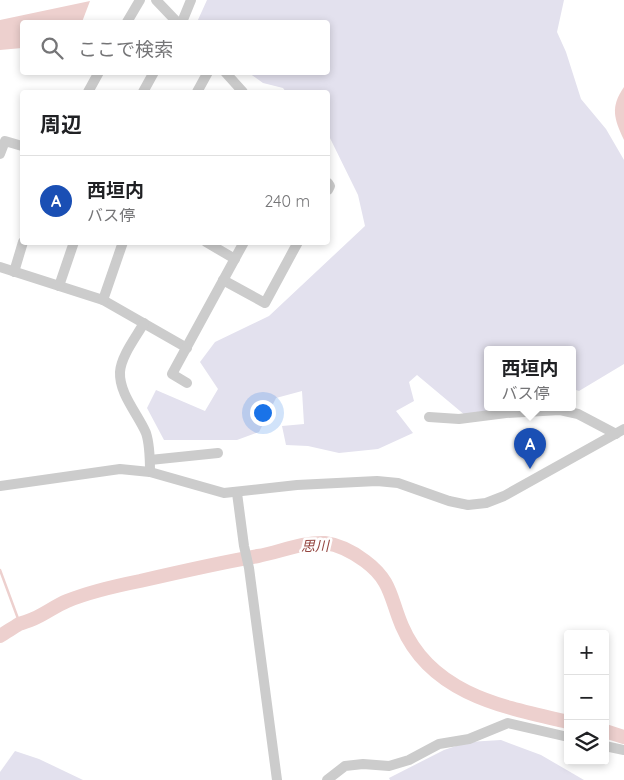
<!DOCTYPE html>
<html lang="ja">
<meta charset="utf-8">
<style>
:root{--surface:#fff;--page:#f2f2f2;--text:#202124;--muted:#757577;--line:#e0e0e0;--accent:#b45309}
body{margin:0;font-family:Quicksand,"Noto Sans JP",sans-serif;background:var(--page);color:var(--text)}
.controls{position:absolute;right:15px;bottom:15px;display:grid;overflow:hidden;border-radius:5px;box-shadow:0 2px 8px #0003}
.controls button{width:45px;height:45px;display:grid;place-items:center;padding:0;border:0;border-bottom:1px solid var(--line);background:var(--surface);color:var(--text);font:25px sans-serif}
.you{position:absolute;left:262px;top:412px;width:18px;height:18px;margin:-12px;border:4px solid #fff;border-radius:50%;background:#1a73e8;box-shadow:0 0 0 8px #1a73e833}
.badge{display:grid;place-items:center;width:32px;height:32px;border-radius:50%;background:var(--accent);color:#fff;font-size:16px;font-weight:700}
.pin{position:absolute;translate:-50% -41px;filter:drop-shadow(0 1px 2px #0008)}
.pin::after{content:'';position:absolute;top:26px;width:18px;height:15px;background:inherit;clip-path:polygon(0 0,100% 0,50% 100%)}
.popup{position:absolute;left:484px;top:346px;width:92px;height:65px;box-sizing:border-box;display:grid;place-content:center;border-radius:5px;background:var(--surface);filter:drop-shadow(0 1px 4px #0005);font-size:16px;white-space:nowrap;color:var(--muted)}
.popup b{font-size:19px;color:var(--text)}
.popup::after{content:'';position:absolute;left:50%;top:100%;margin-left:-10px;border:10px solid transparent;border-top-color:var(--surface)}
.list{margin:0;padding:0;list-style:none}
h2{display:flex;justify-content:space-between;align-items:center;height:65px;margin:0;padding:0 20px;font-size:21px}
h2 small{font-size:16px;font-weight:400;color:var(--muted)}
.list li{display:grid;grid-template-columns:32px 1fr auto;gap:15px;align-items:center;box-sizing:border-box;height:90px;padding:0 20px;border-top:1px solid var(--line)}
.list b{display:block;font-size:19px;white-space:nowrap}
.list p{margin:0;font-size:16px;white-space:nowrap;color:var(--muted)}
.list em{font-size:16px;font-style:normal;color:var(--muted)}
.icon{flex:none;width:28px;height:28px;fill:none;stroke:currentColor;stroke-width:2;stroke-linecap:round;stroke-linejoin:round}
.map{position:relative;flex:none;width:624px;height:780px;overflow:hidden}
.search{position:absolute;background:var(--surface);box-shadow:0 2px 8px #0003;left:20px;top:20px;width:310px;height:55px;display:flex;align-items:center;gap:12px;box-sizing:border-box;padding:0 18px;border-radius:5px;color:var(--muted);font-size:19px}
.panel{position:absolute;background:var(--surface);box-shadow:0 2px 8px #0003;left:20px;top:90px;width:310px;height:155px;border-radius:5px}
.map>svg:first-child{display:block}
.green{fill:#e3e1ee}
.water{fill:#edd0ce}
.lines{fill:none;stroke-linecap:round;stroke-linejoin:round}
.stream{stroke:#edd0ce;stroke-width:2.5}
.river{stroke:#edd0ce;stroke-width:14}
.minor{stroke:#ccc;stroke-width:10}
.labels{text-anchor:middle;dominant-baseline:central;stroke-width:5;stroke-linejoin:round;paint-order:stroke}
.water-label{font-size:14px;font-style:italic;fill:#944640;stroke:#fff}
</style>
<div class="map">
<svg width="624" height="780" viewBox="0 0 624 780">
<rect width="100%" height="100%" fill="#fff"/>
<g class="green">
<polygon points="207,0 564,0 557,32 566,52 581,99 606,129 624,160 624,364 579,391 573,389 572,350 488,350 488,408 507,409 466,416 417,375 409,382 414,401 396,411 413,433 378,449 339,453 308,446 286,445 282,426 304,424 302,391 276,398 259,432 237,440 164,440 147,408 156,390 205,411 218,389 200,362 215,342 269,316 365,226 358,195 328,134 328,92 286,92 283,88 263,83 249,73 328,72 328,22 197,22"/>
<polygon points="501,740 541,755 584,780 390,780 389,778 444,750 468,742"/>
<polygon points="15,751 39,759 83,780 0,780 0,772"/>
</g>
<g class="water">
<polygon points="90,1 82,22 22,22 22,48 0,50 0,20"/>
<path d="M624 87V140C614 119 610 107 624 87Z"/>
</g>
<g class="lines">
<polyline class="stream" points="0,570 20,624"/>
<g class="river">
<path d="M0 636C6 632 13 628 19 624 24 622 29 621 33 619 45 614 55 606 67 601 89 592 115 586 140 581 179 572 218 563 258 556 280 552 302 542 325 543 341 545 353 552 365 561 392 581 390 598 402 626 431 694 503 707 568 722"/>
<polyline points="605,731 624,737"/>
</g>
<g class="minor">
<polyline points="156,0 177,22"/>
<polyline points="127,22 140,0"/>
<polyline points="182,22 191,0"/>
<polyline points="225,72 243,92"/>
<polyline points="88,92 99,72"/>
<polyline points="143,92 154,72"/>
<polyline points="197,92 208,72"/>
<polyline points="0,154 5,141 22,146"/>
<polyline points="328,183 330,186 328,190"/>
<polyline points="206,242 235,259"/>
<polyline points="0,267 103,300 187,348"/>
<polyline points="14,272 23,242"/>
<polyline points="223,280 265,303 298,242"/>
<polyline points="59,286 74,242"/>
<polyline points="103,300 123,242"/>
<path d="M144 323C136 337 121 356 120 372 119 394 138 414 146 433 150 445 150 459 150 472"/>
<polyline points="187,383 172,374 244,242"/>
<polyline points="429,417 459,419 506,413 560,410 578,414 616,434"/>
<polyline points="150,460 218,453"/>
<polyline points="0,486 120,469 150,472 224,493 297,485 377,481 398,483 449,501 468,505 486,503 504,496 624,429"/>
<polyline points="237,493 244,546 249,568 277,780"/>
<polyline points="605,746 624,750"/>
<polyline points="327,780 345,766 363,764 389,766 409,760 439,744 469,739 508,723 568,737"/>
</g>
</g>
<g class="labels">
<g class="water-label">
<text transform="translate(315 546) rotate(-1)">思川</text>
</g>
</g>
</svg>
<div class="controls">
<button>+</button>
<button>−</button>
<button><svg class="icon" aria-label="layers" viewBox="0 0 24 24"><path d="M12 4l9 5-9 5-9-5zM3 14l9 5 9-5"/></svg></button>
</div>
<div class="you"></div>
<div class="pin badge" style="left:530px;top:469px;background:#1a4fb4">A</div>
<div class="popup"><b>西垣内</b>バス停</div>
<div class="search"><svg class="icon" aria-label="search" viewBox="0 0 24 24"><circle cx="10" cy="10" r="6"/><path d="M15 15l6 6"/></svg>ここで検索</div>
<section class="panel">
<h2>周辺<small></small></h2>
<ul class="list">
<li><span class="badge" style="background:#1a4fb4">A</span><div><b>西垣内</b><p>バス停</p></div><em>240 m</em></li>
</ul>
</section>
</div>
